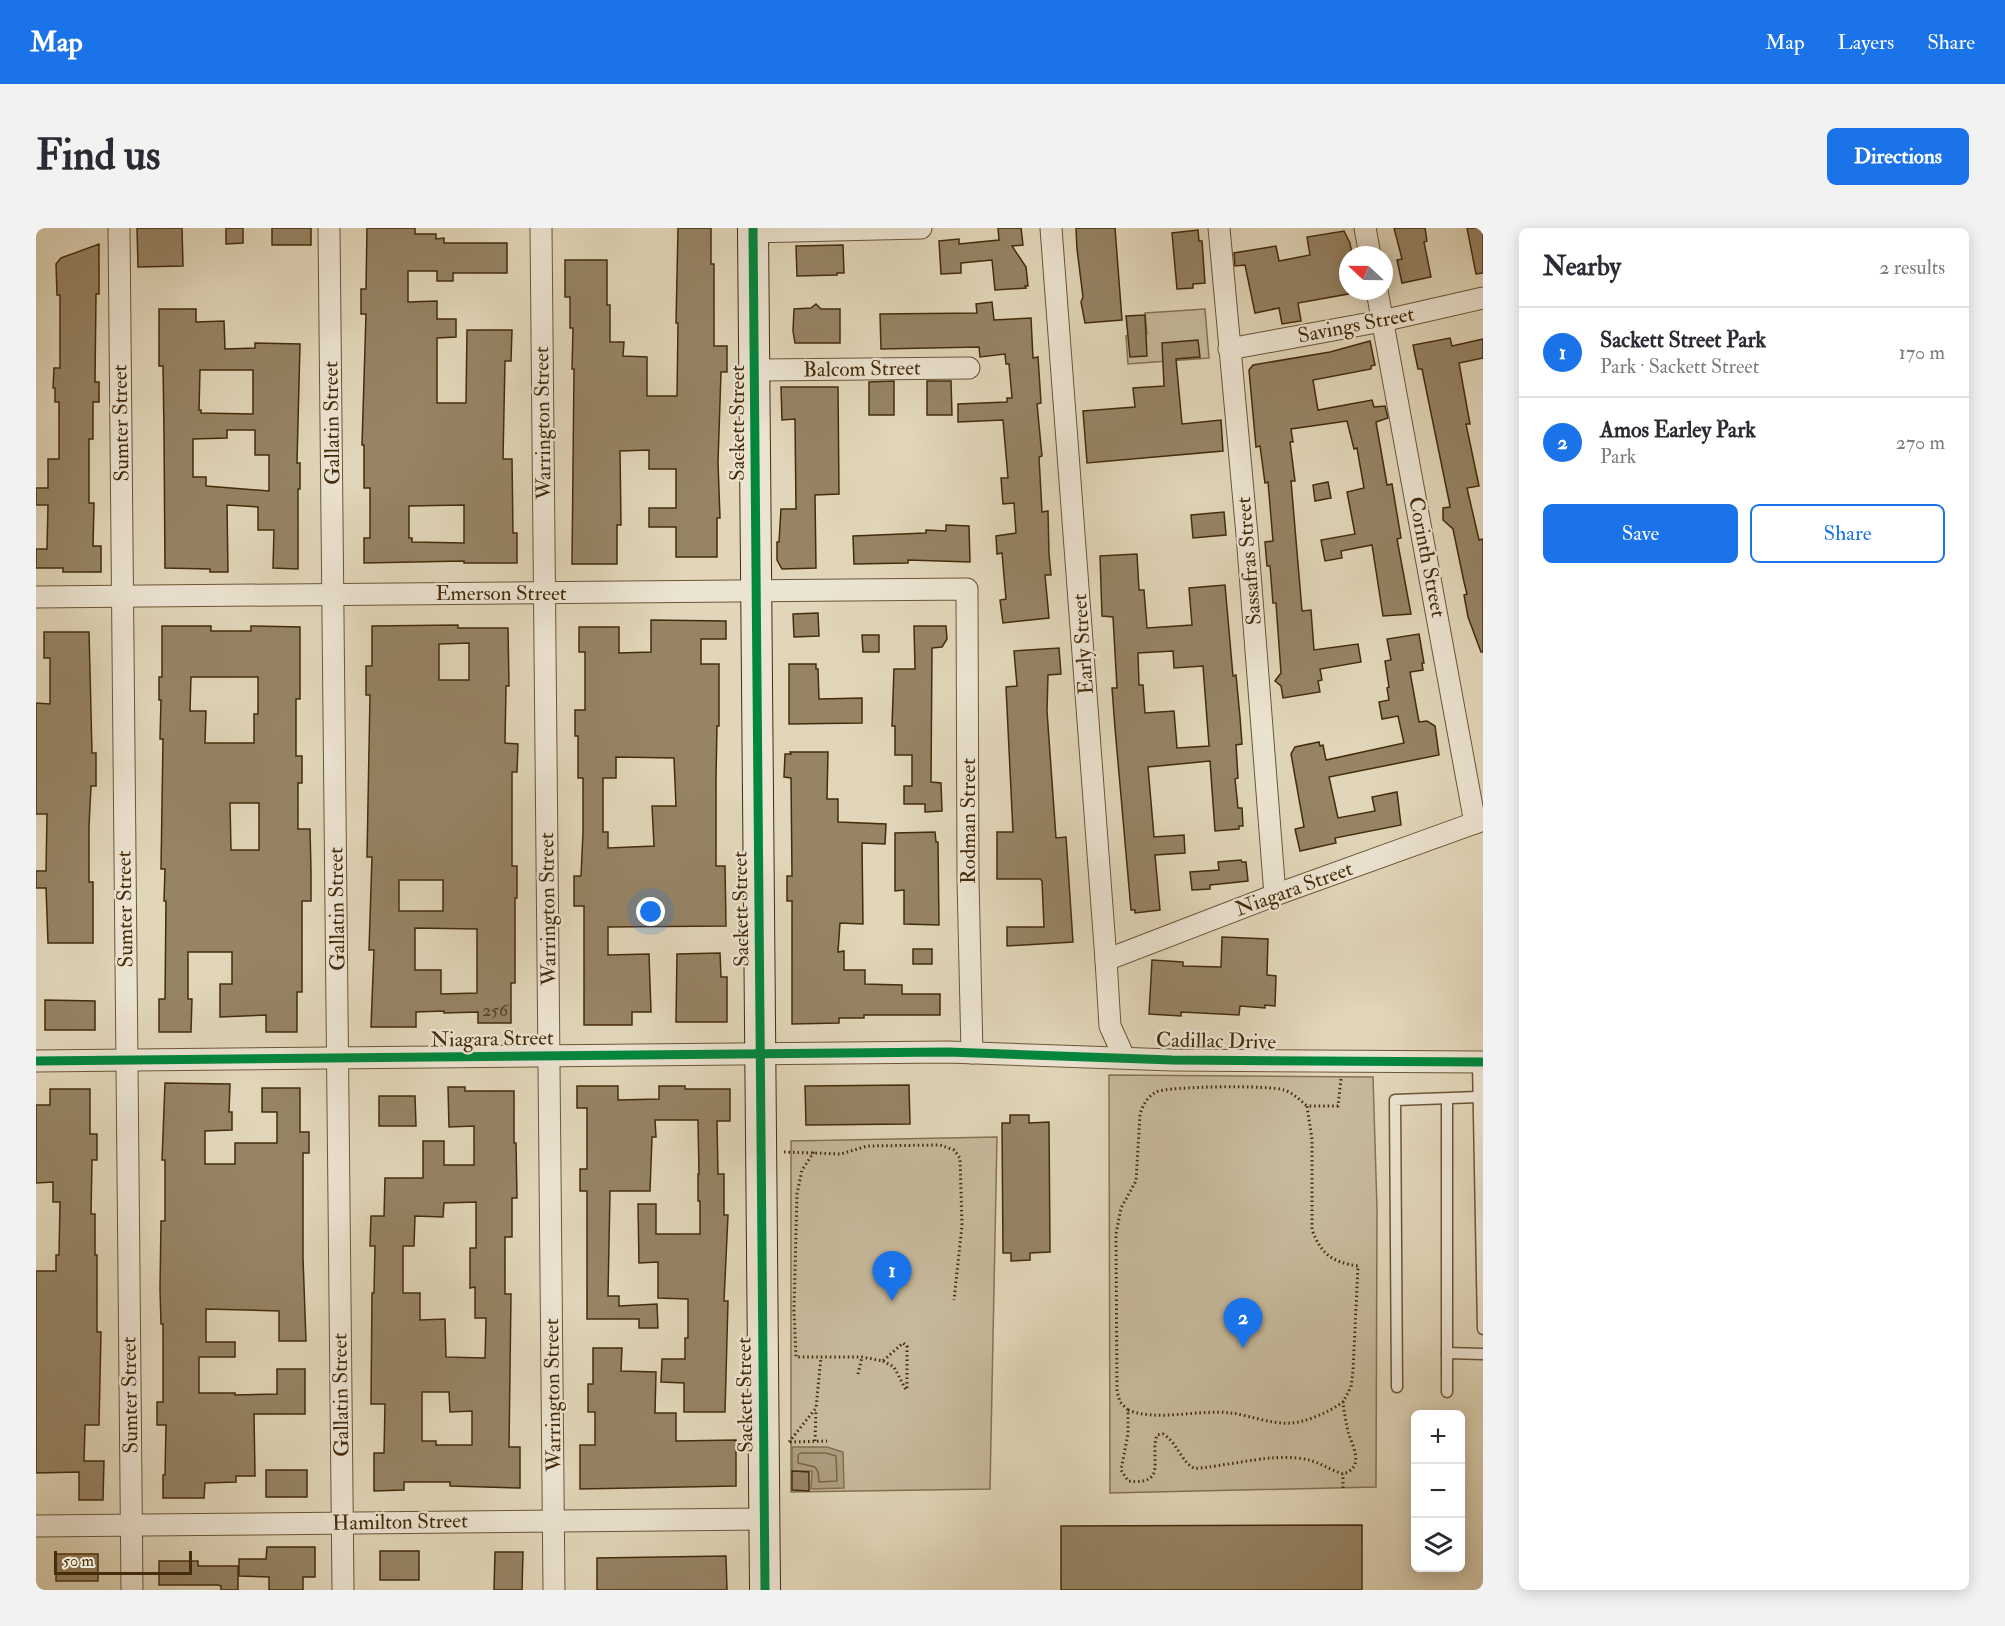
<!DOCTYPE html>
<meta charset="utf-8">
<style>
:root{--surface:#fff;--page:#f2f2f3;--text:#2b2b33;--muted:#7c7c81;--line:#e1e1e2;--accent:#1a73e8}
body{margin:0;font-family:"IM FELL Double Pica",serif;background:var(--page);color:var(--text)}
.controls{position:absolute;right:18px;bottom:18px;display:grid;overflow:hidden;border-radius:9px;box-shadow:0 3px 15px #0003}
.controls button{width:54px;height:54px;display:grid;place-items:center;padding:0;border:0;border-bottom:2px solid var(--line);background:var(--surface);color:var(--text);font:30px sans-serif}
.compass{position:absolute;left:1303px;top:18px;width:54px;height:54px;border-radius:50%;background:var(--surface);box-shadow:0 3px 15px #0003;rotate:292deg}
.scale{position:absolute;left:18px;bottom:15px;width:138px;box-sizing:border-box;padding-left:6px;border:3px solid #452c0b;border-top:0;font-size:16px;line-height:21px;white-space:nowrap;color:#452c0b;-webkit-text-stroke:4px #ece4d2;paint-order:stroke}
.you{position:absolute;left:615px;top:684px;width:21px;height:21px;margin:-15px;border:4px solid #fff;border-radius:50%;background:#1a73e8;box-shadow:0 0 0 9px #1a73e833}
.badge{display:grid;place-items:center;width:39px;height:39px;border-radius:50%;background:var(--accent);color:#fff;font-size:20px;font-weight:700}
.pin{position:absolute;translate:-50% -50px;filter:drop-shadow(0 2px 3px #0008)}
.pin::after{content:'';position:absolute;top:32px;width:21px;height:18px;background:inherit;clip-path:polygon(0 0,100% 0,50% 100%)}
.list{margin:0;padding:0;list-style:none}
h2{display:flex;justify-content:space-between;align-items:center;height:78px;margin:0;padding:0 24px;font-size:26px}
h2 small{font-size:20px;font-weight:400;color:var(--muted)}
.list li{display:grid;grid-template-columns:39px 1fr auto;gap:18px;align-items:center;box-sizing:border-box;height:90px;padding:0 24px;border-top:2px solid var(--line)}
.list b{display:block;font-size:22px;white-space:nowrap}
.list p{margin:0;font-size:20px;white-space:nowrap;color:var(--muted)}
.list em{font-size:20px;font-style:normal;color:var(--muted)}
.actions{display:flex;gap:12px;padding:18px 24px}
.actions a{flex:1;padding:14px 0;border:2px solid var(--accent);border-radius:9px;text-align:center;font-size:21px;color:var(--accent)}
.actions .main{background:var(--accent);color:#fff}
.icon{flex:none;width:33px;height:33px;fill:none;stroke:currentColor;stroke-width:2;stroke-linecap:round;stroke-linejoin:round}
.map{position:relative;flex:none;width:1447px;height:1362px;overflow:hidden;border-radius:9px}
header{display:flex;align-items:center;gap:36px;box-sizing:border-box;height:84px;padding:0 30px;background:var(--accent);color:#fff}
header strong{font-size:28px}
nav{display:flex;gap:33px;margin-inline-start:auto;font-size:21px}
.intro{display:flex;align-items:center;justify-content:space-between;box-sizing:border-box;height:144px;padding:0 36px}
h1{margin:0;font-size:42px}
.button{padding:15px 27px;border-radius:9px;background:var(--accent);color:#fff;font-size:21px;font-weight:700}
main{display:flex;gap:36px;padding:0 36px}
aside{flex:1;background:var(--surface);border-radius:9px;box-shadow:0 3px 15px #0003}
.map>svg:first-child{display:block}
.green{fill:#c6b99b;stroke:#867253;stroke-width:1.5}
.water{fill:#ac9c7e;stroke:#836f50;stroke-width:1.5}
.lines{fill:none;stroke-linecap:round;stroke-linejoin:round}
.shore{stroke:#786444;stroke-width:1.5}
.building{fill:#968465;stroke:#452c0b;stroke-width:1.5;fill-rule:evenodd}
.lane-casing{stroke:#6c5636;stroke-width:13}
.street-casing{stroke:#6c5636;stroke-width:23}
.secondary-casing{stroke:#452c0b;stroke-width:32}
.path{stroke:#452c0b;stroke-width:3;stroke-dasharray:1.5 3;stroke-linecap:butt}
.lane{stroke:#ece4d2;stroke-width:10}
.street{stroke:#ece4d2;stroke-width:21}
.secondary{stroke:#ece4d2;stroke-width:30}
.cycleway-casing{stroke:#ece4d2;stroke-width:13}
.cycleway{stroke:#00873e;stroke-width:9}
.labels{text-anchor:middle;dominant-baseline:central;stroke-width:4.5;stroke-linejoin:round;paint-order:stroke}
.number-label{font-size:18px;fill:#594222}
.street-label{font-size:21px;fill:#452c0b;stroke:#ece4d2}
</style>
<header>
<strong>Map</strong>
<nav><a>Map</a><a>Layers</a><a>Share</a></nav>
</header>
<div class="intro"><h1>Find us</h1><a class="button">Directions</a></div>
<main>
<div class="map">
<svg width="1447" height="1362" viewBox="0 0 1447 1362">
<rect width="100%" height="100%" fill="#e1d6b9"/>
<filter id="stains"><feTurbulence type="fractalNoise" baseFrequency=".00333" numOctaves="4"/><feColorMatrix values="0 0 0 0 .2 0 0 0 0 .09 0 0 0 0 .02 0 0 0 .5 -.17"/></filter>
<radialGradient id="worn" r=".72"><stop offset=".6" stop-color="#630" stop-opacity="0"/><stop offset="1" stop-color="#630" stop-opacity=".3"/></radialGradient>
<g class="green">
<polygon points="1169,81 1173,130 1092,136 1090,108 1111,106 1109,85"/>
<polygon points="1073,847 1337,849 1341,981 1340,1259 1074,1265"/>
<polygon points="961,909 954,1261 755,1264 755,913"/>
</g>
<polygon class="water" points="756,1219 791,1219 807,1224 808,1260 775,1261 776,1243 756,1243"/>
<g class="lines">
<polygon class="shore" points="765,1225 790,1225 800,1228 801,1253 783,1254 782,1244 779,1239 762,1235 762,1227"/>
</g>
<g class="building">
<polygon points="101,0 146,0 147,38 102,39"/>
<polygon points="190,0 207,0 207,15 190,16"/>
<rect x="236" y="0" width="39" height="17"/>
<path d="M331 0H379V6H400V11L408 10V15H471V45H417V53H401V43H372V74L401 73V91H420V109L401 110V175H430L431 102H476L475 133H469L467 231H476L477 305H481V335H428V333L328 335V310H334V260H328V217H326L330 86H325V61H330ZM428 277V315L376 314V310H373V278Z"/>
<polygon points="642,0 675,0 675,36 678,36 678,118 691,118 691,144 685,144 682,234 684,290 681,290 681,329 640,329 640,299 613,299 613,280 640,280 640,241 613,241 613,222 584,223 585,297 581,297 581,336 536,336 538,141 536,141 537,100 534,100 534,69 529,69 529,32 571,32 571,77 574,77 574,114 588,114 587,128 611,129 611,168 641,168 642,95 640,95"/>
<polygon points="962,0 985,0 987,17 976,18 990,39 992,58 989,58 990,60 959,62 956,32 925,35 925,45 905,46 903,13 923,11 923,16 963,12"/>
<polygon points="1040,0 1079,0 1086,92 1049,95 1045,74 1047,69 1041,21"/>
<polygon points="1358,0 1389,0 1391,13 1388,14 1395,49 1366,55 1361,32 1366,31"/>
<polygon points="1431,0 1447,0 1447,45 1440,46"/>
<polygon points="1162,2 1163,13 1166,13 1169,55 1157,56 1157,60 1141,61 1136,5"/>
<polygon points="1308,3 1314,15 1316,27 1312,27 1312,66 1262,75 1265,93 1246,96 1243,80 1219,85 1209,37 1199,38 1198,25 1240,18 1243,33 1274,27 1271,9"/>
<polygon points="63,16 63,66 60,66 59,154 63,154 63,174 57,174 57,211 53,211 53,275 58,275 57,318 65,318 65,344 27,344 27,340 0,340 0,321 11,321 12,277 0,277 0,260 12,260 12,231 23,231 23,174 19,174 19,160 17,160 18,140 24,140 24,67 21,67 20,36 25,30"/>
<polygon points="807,17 808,45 801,45 801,47 761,48 760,18"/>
<polygon points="956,74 958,92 995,90 997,130 1002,129 1004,159 1005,175 1001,176 1006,228 1003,229 1006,284 1012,283 1013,326 1015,347 1009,347 1013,390 967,395 964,372 970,371 966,325 961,326 960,308 980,305 978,275 967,276 965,250 972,250 967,192 922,194 922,176 971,174 971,170 976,170 973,136 970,136 969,126 944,129 943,119 845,121 844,86 941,85 940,76"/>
<polygon points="780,76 785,81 804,81 804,115 759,115 757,103 758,81 775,80"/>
<path d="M123 81H160V94L188 93 189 121 219 120V115L264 116 261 235H264V261H262V341L237 340 238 302H222V279L191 277 192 344H174V341L129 340 128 204 127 138H123ZM164 142H217V186L165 185V182H163ZM191 202H219V227H233V263L170 258V249H157V211L191 210Z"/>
<polygon points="1109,87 1111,128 1094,129 1090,88"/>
<polygon points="1414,110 1416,118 1447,111 1447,130 1423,135 1434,196 1430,196 1443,258 1431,260 1443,312 1447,311 1447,424 1445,424 1432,389 1428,367 1431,366 1428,354 1417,301 1407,292 1407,280 1414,279 1413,273 1386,141 1382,141 1377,117"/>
<polygon points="1162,112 1164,129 1140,131 1146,196 1185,192 1187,223 1051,235 1047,183 1099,179 1097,160 1128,158 1126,115"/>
<polygon points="1334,113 1339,137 1335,138 1335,141 1277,152 1282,182 1336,172 1338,179 1349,178 1352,190 1340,194 1351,257 1356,256 1365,310 1361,311 1375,386 1347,388 1336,317 1305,323 1306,330 1289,333 1285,312 1319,306 1311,264 1328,260 1321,220 1318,221 1311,193 1255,201 1257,214 1254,214 1259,253 1255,253 1266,383 1275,382 1278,422 1322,416 1325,434 1284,441 1286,452 1282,453 1284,464 1247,470 1245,458 1239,453 1245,445 1240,375 1237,375 1234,338 1231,338 1229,314 1237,313 1232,254 1229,255 1224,218 1220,219 1213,142 1217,137 1294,124"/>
<polygon points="858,153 858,187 833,187 833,154"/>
<polygon points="891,153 915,153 916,187 891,187"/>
<polygon points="745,159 802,159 803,266 779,267 780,340 746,341 741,332 741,314 743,314 745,281 760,281 759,191 746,192"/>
<polygon points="1292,254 1295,270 1279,273 1277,257"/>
<polygon points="1188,284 1190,307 1157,310 1155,287"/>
<polygon points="910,297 933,298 934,334 872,332 872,335 818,336 817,308 890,305 890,302 910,303"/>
<path d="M1101 326 1103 362H1108L1111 400 1156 397 1153 360 1189 357 1197 448 1200 447 1204 489 1206 516 1200 517 1202 550 1199 551 1202 580H1206L1207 598H1203V601L1179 603 1174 533 1112 539 1118 609 1148 607 1149 625 1119 627 1124 682 1099 685V682H1095L1079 500 1076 460H1081L1077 389 1066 388 1064 328ZM1137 423 1138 440 1167 438 1173 518 1141 520 1138 483 1109 485 1107 457H1103L1102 425Z"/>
<polygon points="782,385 783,408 758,409 757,386"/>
<path d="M615 392 690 393V411H665V436H683V498H681L680 549V638H689L690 698 572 699V727L613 726 615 784H596V797H548V678H538V648H545L547 604V550H542V508H539V482H549V424H543V399H583V425L615 424ZM580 529 638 530 640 578H616L618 618 572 620V604H567V550H580Z"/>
<path d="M422 397V400H472L473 458H470L469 515 482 516 481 544H476V638H481V670H479V755H475V795H442V784L408 785V783L380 784V799H335L338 722H333L336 629H331L334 467H330V438H336V398ZM433 415V452H403V416ZM363 652H407V683H363ZM379 700 441 701V765L405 766V742H379Z"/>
<path d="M126 398H175V403H215V398L264 399V471H260V528H266V555H262V601H274L275 643V673H266V764H261V804H230V787L184 789V756H196V724H152V771H156L155 804H123V771H129L130 673H128L129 641H125L127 511H124L125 472H123V449H126ZM155 449H222V486H218V515H169L170 483H154ZM194 575H223V622H195Z"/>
<polygon points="878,398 910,398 911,411 906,419 896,420 895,554 905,555 906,583 889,584 889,576 868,576 868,558 876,558 876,527 859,527 859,498 856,498 858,441 879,441"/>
<polygon points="8,404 53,404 56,525 60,525 60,558 55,558 53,598 53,654 57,654 57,715 12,715 10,660 0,660 0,643 10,643 11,586 0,586 0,475 14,476 14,430 8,430"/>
<polygon points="1383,406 1388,435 1386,435 1387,442 1374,444 1383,494 1391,493 1399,498 1403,527 1293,549 1302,590 1339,583 1336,569 1361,564 1365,597 1299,610 1300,615 1264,623 1259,601 1268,599 1255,526 1259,519 1283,514 1284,518 1287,517 1290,532 1368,515 1362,488 1346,491 1343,474 1353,472 1351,460 1353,459 1349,433 1355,432 1351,411"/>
<polygon points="826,407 843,407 843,424 827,424"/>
<polygon points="1023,420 1025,446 1012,447 1011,483 1020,610 1030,609 1037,714 971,718 971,699 1008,699 1006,653 1004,651 961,651 961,604 977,604 970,459 981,458 978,423"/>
<polygon points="753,436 780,436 780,441 782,441 783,471 826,470 826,495 753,496"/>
<polygon points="754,524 792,524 791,571 802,571 802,594 850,596 849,616 826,615 827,696 804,695 802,724 808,723 808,742 829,742 829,756 866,757 866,766 904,766 904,787 828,787 828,790 803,790 803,795 756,796 756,673 751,673 751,648 756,648 755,550 748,549 749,526 755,526"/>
<polygon points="899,604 900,614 902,614 903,697 868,696 868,662 859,663 859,605"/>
<polygon points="1205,632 1206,634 1210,634 1212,653 1174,657 1174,661 1156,662 1154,644 1183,642 1182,634"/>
<polygon points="1186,709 1232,711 1231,747 1240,748 1239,778 1229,777 1229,780 1204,778 1203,787 1145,784 1145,788 1113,786 1116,732 1147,734 1147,738 1185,739"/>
<rect x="877" y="721" width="19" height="15"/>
<polygon points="684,725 685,749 691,749 691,794 640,794 641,726"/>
<polygon points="9,772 59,773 59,802 9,802"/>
<polygon points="129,855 194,856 193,884 196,884 196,902 169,903 169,936 199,936 199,915 241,915 241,884 226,884 226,860 264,860 264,904 273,904 273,925 267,925 267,1030 270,1113 243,1113 243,1083 170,1081 170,1114 199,1114 199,1129 163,1129 163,1165 199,1165 199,1167 241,1166 241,1141 269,1141 269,1186 218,1186 219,1248 200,1248 200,1254 169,1255 168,1270 127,1270 127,1247 129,1247 130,1197 121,1197 121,1174 127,1174 127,1096 125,1096 124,1061 125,993 129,993 129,932 126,932"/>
<polygon points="873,857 874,896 770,897 769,858"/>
<polygon points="541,858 582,858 582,872 623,871 623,858 649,858 649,861 694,861 694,893 681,893 682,946 688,946 688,987 692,987 688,1073 692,1073 689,1184 648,1184 648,1155 625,1154 626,1131 649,1131 649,1110 652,1110 652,1071 622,1070 622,1034 603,1035 602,976 620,976 620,1006 664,1006 664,973 662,973 662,946 663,946 662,892 619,892 620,909 616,909 614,963 574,963 572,1068 583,1068 583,1078 621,1076 622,1100 603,1100 603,1091 551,1091 551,963 544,963 544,941 551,941 551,880 541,880"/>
<path d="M412 859H429V863H478V915H480L481 970H476V1009H469V1066H475L473 1219H484V1260L414 1258V1254H368V1262L338 1263V1225H348L349 1176H335L336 1065H338L339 1018H334L335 988H348L349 950H387V913H408V937H438V898L413 899ZM440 974V1020H434V1060L439 1059V1090H450L449 1130 410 1129 409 1091 384 1092V1065H367V1018H378L379 988 407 989 408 975ZM386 1164H413L414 1184 436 1183V1217H400V1213H386Z"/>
<polygon points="14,861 54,861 54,906 61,906 61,932 56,932 55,986 59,986 59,1027 61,1027 61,1104 65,1104 63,1197 49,1197 48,1233 68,1233 67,1272 43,1272 43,1244 0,1245 0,1043 20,1043 20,1027 23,1027 24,974 17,974 17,954 0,955 0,877 14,877"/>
<polygon points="343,868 379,868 380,898 343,898"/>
<polygon points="974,887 993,887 993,895 1013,894 1014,1024 994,1025 994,1032 975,1033 975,1025 967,1025 966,895 974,895"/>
<polygon points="557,1120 586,1120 585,1143 620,1144 619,1185 640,1185 640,1213 700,1212 700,1258 544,1261 544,1217 559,1217 559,1184 552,1184 552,1156 557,1156"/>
<rect x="230" y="1242" width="41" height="27"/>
<polygon points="756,1243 773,1244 773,1263 756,1262"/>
<polygon points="1326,1297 1326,1362 1025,1362 1025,1298"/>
<polygon points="231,1319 279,1319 279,1349 267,1349 267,1362 233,1362 233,1349 203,1348 203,1331 230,1331"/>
<rect x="344" y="1323" width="39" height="29"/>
<polygon points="459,1324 487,1324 486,1362 458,1362"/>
<rect x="20" y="1326" width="42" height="27"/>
<polygon points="690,1328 691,1362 561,1362 561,1330"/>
<polygon points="123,1333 162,1333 162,1338 202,1338 202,1362 185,1362 185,1358 182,1357 123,1357"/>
</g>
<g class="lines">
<g class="lane-casing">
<g id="lane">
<polyline points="1442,834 1447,1101"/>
<polyline points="1411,1125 1411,871"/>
<polyline points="1361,1159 1359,872 1442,869"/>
<polyline points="1411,1164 1411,1125 1447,1126"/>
</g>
</g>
<g class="street-casing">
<g id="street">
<polyline points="83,0 96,1362"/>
<polyline points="293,0 307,1362"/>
<polyline points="505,0 518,1362"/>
<polyline points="1015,0 1070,732 1074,798 1088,829"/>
<polyline points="1183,0 1211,307 1239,667"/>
<polyline points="1329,0 1334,27"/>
<polyline points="717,4 885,0"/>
<polyline points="1341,63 1439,595"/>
<polyline points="1193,121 1346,93 1447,70"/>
<polyline points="718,142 933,140"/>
<polyline points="0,369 931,361 932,651 936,825"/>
<polyline points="1070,732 1239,667 1447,592"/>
<polyline points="0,833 912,824 1136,832 1447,834"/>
<polyline points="0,1298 728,1291"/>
</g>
</g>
<g class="secondary-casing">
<polyline id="secondary" points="717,0 729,1362"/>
</g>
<g class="path">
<path d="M1305 851 1302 878H1271L1276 911V1002C1286 1027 1296 1034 1322 1038L1317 1143 1315 1159 1307 1174"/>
<polyline points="748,924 805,926 831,918 904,917 918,922 924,930 926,998 918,1072"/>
<polyline points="778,924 766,942 761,966 758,1082 760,1129 826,1129 847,1133 867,1115 871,1118 871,1163"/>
<polyline points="847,1133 858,1139 870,1162"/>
<polyline points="822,1146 826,1129"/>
<path d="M1092 1182C1121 1194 1163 1181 1195 1185 1212 1187 1238 1197 1255 1195 1271 1194 1293 1184 1307 1174 1308 1184 1310 1194 1312 1204 1317 1219 1329 1239 1307 1246 1295 1242 1284 1235 1273 1232 1262 1229 1246 1229 1236 1230 1223 1230 1163 1242 1158 1240 1146 1235 1141 1214 1127 1206L1121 1207C1113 1229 1133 1258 1092 1253L1085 1242 1092 1206V1182L1084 1174 1081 1163 1080 1006 1085 980 1100 953 1104 886C1107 877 1111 869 1120 864 1132 858 1235 857 1248 862 1257 865 1264 872 1271 878"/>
<polyline points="779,1213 780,1182"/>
<polyline points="753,1214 780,1180 785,1129"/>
<polyline points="754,1214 791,1213"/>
<polyline points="1307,1260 1307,1246"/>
</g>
<use href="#lane" class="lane"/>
<use href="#street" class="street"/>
<use href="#secondary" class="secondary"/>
<g class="cycleway-casing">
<g id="cycleway">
<polyline points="717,0 729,1362"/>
<polyline points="0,833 912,824 1136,832 1447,834"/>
</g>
</g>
<use href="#cycleway" class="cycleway"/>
</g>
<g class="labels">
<g class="number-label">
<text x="459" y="782">256</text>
</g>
<g class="street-label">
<text transform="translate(1320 97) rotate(-11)">Savings Street</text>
<text transform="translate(826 141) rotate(-1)">Balcom Street</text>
<text transform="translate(85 195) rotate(-91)">Sumter Street</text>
<text transform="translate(296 195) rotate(-91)">Gallatin Street</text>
<text transform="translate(507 195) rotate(-91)">Warrington Street</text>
<text transform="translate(701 195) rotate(-90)">Sackett Street</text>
<text transform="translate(1391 329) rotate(79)">Corinth Street</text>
<text transform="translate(1213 333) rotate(-95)">Sassafras Street</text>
<text x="465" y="365">Emerson Street</text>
<text transform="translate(1047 416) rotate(-94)">Early Street</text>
<text transform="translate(932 593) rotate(-90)">Rodman Street</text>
<text transform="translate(1258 661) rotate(-20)">Niagara Street</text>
<text transform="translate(89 681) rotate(-91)">Sumter Street</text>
<text transform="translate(301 681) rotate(-91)">Gallatin Street</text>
<text transform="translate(512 681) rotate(-91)">Warrington Street</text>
<text transform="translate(705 681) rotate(-91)">Sackett Street</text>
<text transform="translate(456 811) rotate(-1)">Niagara Street</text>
<text transform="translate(1180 813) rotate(1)">Cadillac Drive</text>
<text transform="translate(94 1167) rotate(-91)">Sumter Street</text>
<text transform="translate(305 1167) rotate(-91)">Gallatin Street</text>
<text transform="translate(517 1167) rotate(-91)">Warrington Street</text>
<text transform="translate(709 1167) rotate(-91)">Sackett Street</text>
<text transform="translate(364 1294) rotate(-1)">Hamilton Street</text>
</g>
</g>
<rect width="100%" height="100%" filter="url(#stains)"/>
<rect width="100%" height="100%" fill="url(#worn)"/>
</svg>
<div class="controls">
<button>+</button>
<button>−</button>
<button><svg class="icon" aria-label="layers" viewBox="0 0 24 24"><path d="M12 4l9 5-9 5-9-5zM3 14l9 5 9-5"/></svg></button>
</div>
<svg class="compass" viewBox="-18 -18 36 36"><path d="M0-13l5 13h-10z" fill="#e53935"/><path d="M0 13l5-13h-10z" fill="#7c7c81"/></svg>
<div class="scale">50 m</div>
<div class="you"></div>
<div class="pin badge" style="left:856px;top:1073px">1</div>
<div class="pin badge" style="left:1207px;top:1120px">2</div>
</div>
<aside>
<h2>Nearby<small>2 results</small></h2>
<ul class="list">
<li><span class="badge">1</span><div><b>Sackett Street Park</b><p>Park · Sackett Street</p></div><em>170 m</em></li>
<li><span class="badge">2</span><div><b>Amos Earley Park</b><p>Park</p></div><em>270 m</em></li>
</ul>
<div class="actions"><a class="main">Save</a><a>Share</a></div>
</aside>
</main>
